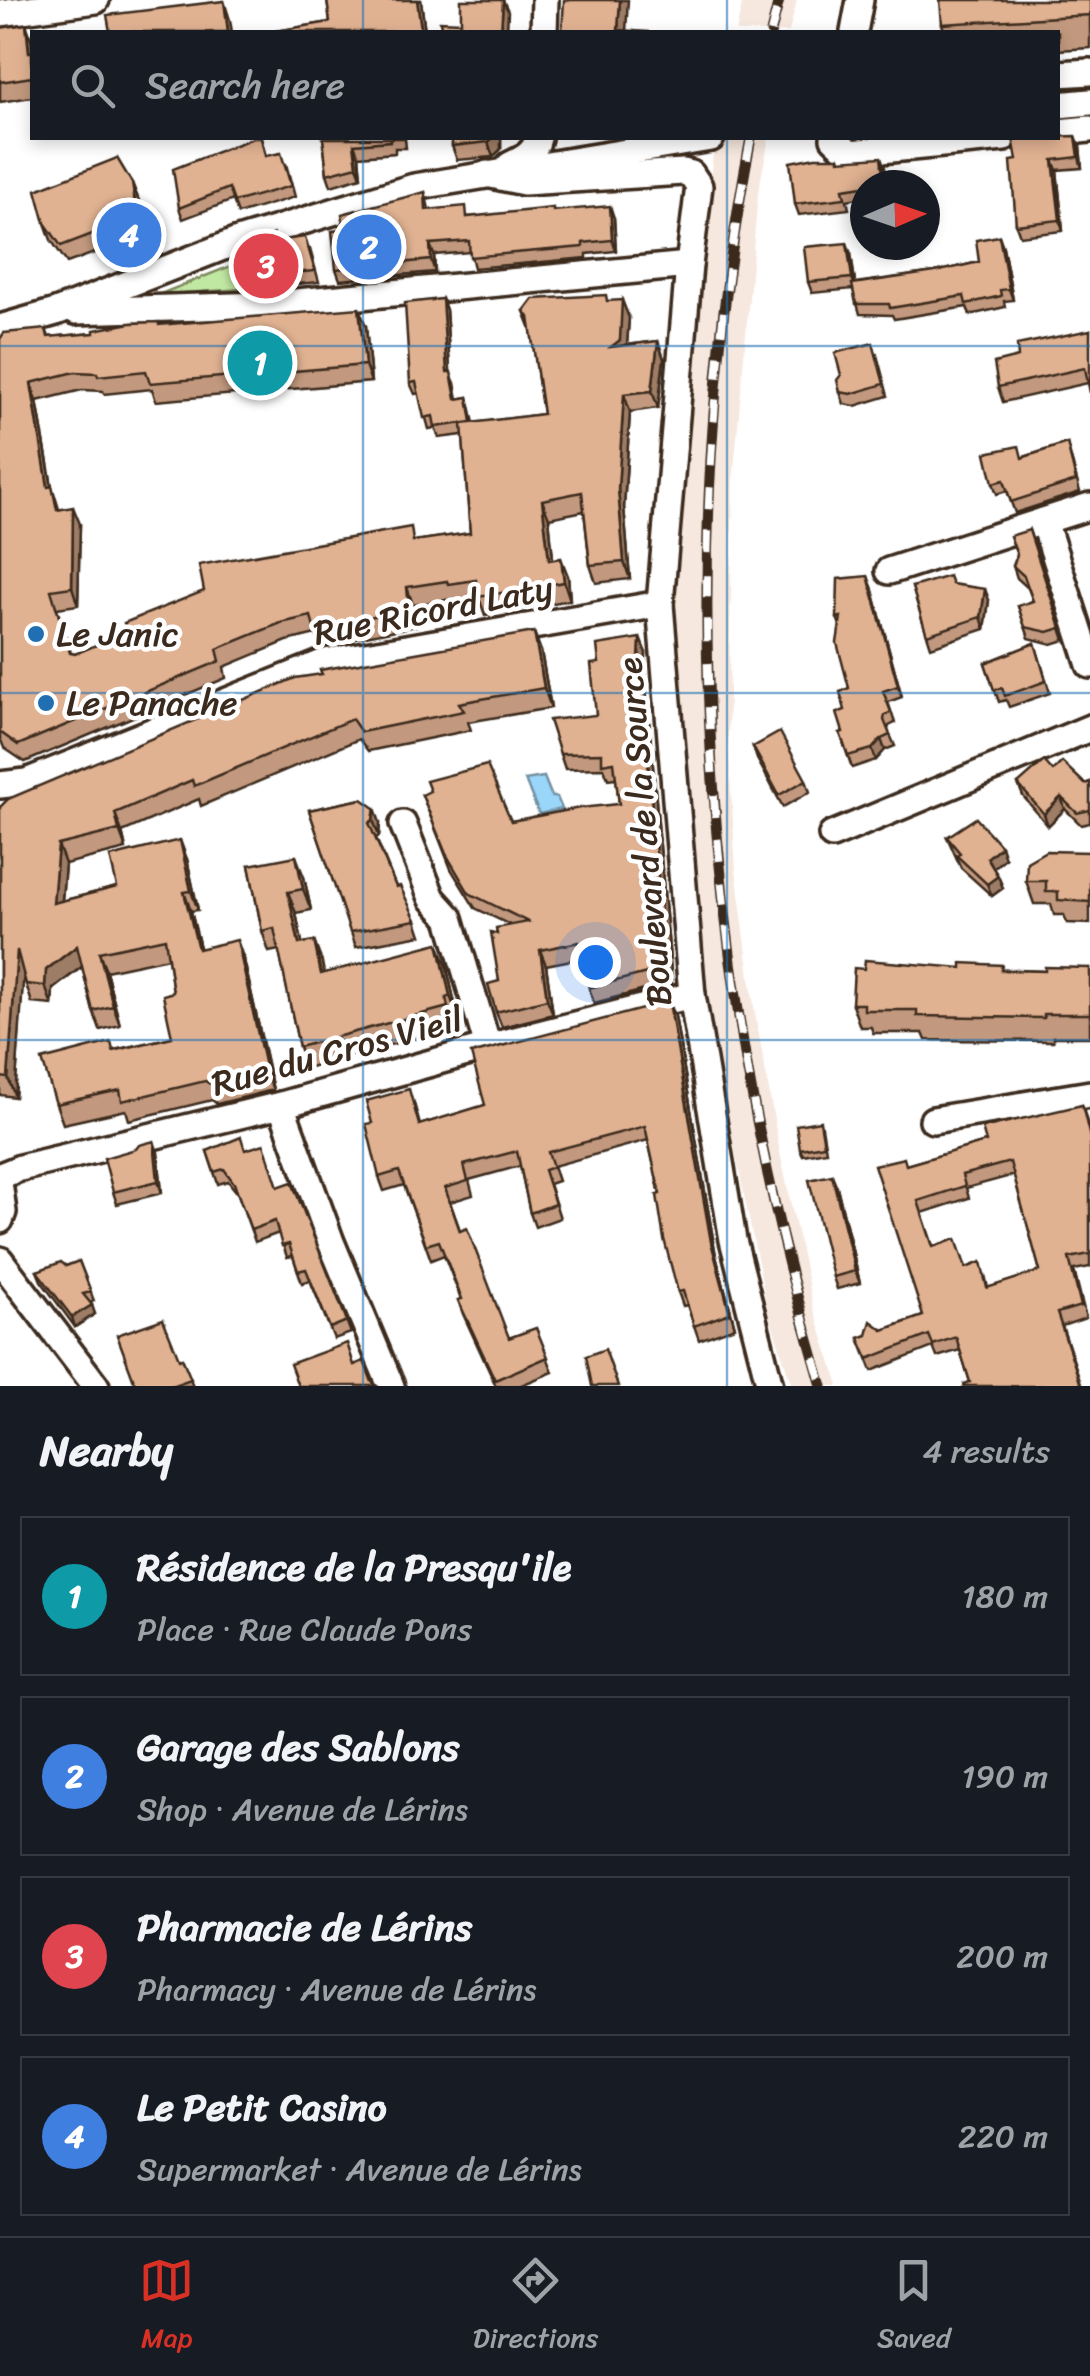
<!DOCTYPE html>
<meta charset="utf-8">
<style>
:root{--surface:#171b24;--page:#20242c;--text:#f1f3f6;--muted:#9ea1a6;--line:#363941;--accent:#d93025}
body{margin:0;font-family:Sriracha,sans-serif;background:var(--page);color:var(--text)}
.compass{position:absolute;left:850px;top:170px;width:90px;height:90px;border-radius:50%;background:var(--surface);box-shadow:0 5px 15px #0003;rotate:88deg}
.you{position:absolute;left:595px;top:962px;width:35px;height:35px;margin:-25px;border:8px solid #fff;border-radius:50%;background:#1a73e8;box-shadow:0 0 0 15px #1a73e833}
.badge{display:grid;place-items:center;width:65px;height:65px;border-radius:50%;background:var(--accent);color:#fff;font-size:32px;font-weight:700}
.pin{position:absolute;translate:-50% -50%;border:5px solid #fff;box-shadow:0 2px 10px #0006}
.list{margin:0;padding:0;list-style:none}
h2{display:flex;justify-content:space-between;align-items:center;height:130px;margin:0;padding:0 40px;font-size:42px}
h2 small{font-size:32px;font-weight:400;color:var(--muted)}
.list li{display:grid;grid-template-columns:65px 1fr auto;gap:30px;align-items:center;box-sizing:border-box;height:160px;margin:0 20px 20px;padding:0 20px;border:2px solid var(--line);border-radius:0px}
.list b{display:block;font-size:38px;white-space:nowrap}
.list p{margin:0;font-size:32px;white-space:nowrap;color:var(--muted)}
.list em{font-size:32px;font-style:normal;color:var(--muted)}
.icon{flex:none;width:55px;height:55px;fill:none;stroke:currentColor;stroke-width:2;stroke-linecap:round;stroke-linejoin:round}
.map{position:relative;flex:none;width:1090px;height:1386px;overflow:hidden}
.search{position:absolute;background:var(--surface);box-shadow:0 5px 15px #0003;left:30px;right:30px;top:30px;height:110px;display:flex;align-items:center;gap:25px;box-sizing:border-box;padding:0 35px;border-radius:0px;color:var(--muted);font-size:38px}
.sheet{height:850px;background:var(--surface)}
nav{display:flex;justify-content:space-around;align-items:center;box-sizing:border-box;height:140px;border-top:2px solid var(--line);background:var(--surface);font-size:28px;color:var(--muted)}
nav a{display:grid;justify-items:center;gap:5px}
nav .on{color:var(--accent)}
.map>svg:first-child{display:block}
.built{fill:#f6e8de}
.green{fill:#c1e8a3;stroke:#7e8960;stroke-width:2.5}
.water{fill:#99d6fa;stroke:#7391a2;stroke-width:2.5}
.lines{fill:none;stroke-linecap:round;stroke-linejoin:round}
.minor-casing{stroke:#3b2a1e;stroke-width:32}
.minor{stroke:#fff;stroke-width:25}
.rail-casing{stroke:#3b2a1e;stroke-width:11}
.rail{stroke:#fff;stroke-width:8;stroke-dasharray:22;stroke-linecap:butt}
.wall{fill:#c2997e;stroke:#3b2a1e;stroke-width:2.5;fill-rule:evenodd}
.shaded-wall{fill:#9e7d66;stroke:#3b2a1e;stroke-width:2.5}
.building{fill:#e1b292;stroke:#3b2a1e;stroke-width:2.5;fill-rule:evenodd}
.grid{fill:none;stroke:#1f6fb2;stroke-width:2.5;stroke-opacity:0.55}
.poi-dot{fill:#1f6fb2;stroke:#fff;stroke-width:4}
.labels{text-anchor:middle;dominant-baseline:central;stroke-width:9;stroke-linejoin:round;paint-order:stroke}
.street-label{font-size:35px;fill:#3b2a1e;stroke:#fff}
.poi-label{font-size:35px;fill:#3b2a1e;stroke:#fff;text-anchor:start}
</style>
<div class="map">
<svg width="1090" height="1386" viewBox="0 0 1090 1386">
<rect width="100%" height="100%" fill="#fff"/>
<filter id="ink" filterUnits="userSpaceOnUse"><feTurbulence type="fractalNoise" baseFrequency=".01" numOctaves="2"/><feDisplacementMap in="SourceGraphic" scale="20" xChannelSelector="R" yChannelSelector="G"/><feConvolveMatrix kernelMatrix="1 2 1 2 8 2 1 2 1" color-interpolation-filters="sRGB"/></filter>
<g filter="url(#ink)">
<g class="built">
<polygon points="743,0 797,0 789,32 736,32"/>
<polygon points="715,138 769,138 758,194 733,482 728,741 736,870 754,1007 780,1153 813,1306 839,1386 792,1386 768,1311 718,1069 687,828 675,595 691,333"/>
</g>
<polygon class="green" points="253,257 255,288 158,295"/>
<polygon class="water" points="544,777 552,797 557,797 562,809 539,814 525,780"/>
<g class="lines">
<g class="minor-casing">
<g id="minor">
<polyline points="0,13 96,0"/>
<polyline points="544,32 545,0"/>
<polyline points="854,32 860,0"/>
<polyline points="1058,74 1090,72"/>
<polyline points="1058,105 1090,102"/>
<polyline points="1058,132 1090,129"/>
<polyline points="834,138 850,153 1004,138"/>
<path d="M510 165C523 159 535 153 538 138"/>
<polyline points="487,174 524,182 683,172 691,174 699,186 689,265 660,604 692,995 733,1240 770,1386"/>
<polyline points="76,311 265,305 689,265"/>
<polyline points="0,328 56,312 238,241 414,187 711,138"/>
<polyline points="1044,521 1090,665"/>
<polyline points="889,571 1090,506"/>
<polyline points="0,785 26,782 325,662 660,604"/>
<polyline points="403,824 432,898 450,918 488,1047"/>
<polyline points="832,835 1090,728"/>
<polyline points="281,1105 331,1242 391,1386"/>
<polyline points="933,1120 1090,1094"/>
<polyline points="0,1176 20,1168 281,1105 488,1047 692,995"/>
<polyline points="0,1189 3,1212 0,1220"/>
<polyline points="0,1260 96,1386"/>
</g>
</g>
<use href="#minor" class="minor"/>
<g class="rail-casing">
<g id="rail">
<polyline points="771,32 779,0"/>
<path d="M751 138C671 549 703 985 822 1386"/>
</g>
</g>
<use href="#rail" class="rail"/>
</g>
<g class="wall">
<polygon points="327,0 421,0 425,32 270,32 330,22"/>
<polygon points="1090,0 1090,48 1058,50 1058,32 945,32 942,24"/>
<polygon points="26,24 32,42 32,97 0,102 0,28"/>
<polygon points="261,138 266,156 286,164 295,197 238,214 233,200 183,219 179,208"/>
<polygon points="323,138 405,138 406,148 395,148 395,153 359,156 361,177 331,186 327,174"/>
<polygon points="452,138 501,138 501,149 493,157 457,160 452,146"/>
<polygon points="1080,146 1082,168 1057,170 1063,231 1020,236 1016,225 1017,160"/>
<polygon points="839,157 840,160 885,168 887,185 865,185 865,197 847,200 849,209 799,215 795,204"/>
<polygon points="132,183 139,201 144,235 67,263 51,240 45,223"/>
<polygon points="425,192 429,209 470,217 554,211 614,218 616,251 587,254 587,258 474,268 470,252 434,255 435,272 340,280 336,269 344,230"/>
<polygon points="273,235 276,241 310,249 319,282 255,288 250,277"/>
<polygon points="999,236 1003,247 1013,300 1004,301 1005,307 970,315 967,307 894,319 892,315 860,314 853,289 812,293 808,282 851,254 855,283 935,272 979,262"/>
<polygon points="442,299 446,310 450,372 455,383 458,399 468,397 474,423 543,414 531,329 524,311 608,301 629,318 627,345 658,341 664,359 658,408 630,412 624,507 630,579 596,583 590,565 584,511 549,518 553,559 568,576 570,600 485,615 479,598 454,602 453,599 413,605 416,626 320,645 316,634 287,641 224,667 226,678 25,762 4,748 0,738 0,339 46,329 49,337 94,333 160,325 366,326 371,382 156,401 152,389 104,394 103,391 82,390 37,401 52,486 59,509 80,524 78,605 57,608 71,653 75,654 416,541 470,533 463,435 439,438 435,428 429,429 419,393 415,394 410,383"/>
<polygon points="1090,330 1088,383 1003,402 998,387 1018,357"/>
<polygon points="877,355 888,396 855,406 844,404 840,392"/>
<polygon points="1067,443 1080,492 1015,513 1007,491 997,494 993,483 1023,457"/>
<polygon points="1029,530 1065,640 1052,644 1029,638 1018,606 1033,601 1028,588 1017,578 1013,566"/>
<polygon points="952,584 989,600 985,629 931,647 912,587"/>
<polygon points="872,587 902,697 888,702 895,723 889,726 888,730 895,746 885,750 876,760 852,768 840,733 843,732 849,688 840,625 837,618"/>
<polygon points="1035,643 1050,693 1009,707 1006,700 999,702 985,663"/>
<polygon points="541,651 551,708 468,722 471,730 368,751 359,739 201,806 199,799 122,832 126,849 65,864 62,901 117,887 187,859 198,910 191,911 200,948 244,960 273,1090 217,1104 212,1100 129,1120 126,1110 63,1124 56,1104 114,1050 172,1037 173,992 168,958 106,971 120,1025 100,1030 93,1011 82,967 53,989 52,1005 32,1003 23,975 15,1097 0,1095 0,807"/>
<polygon points="646,653 645,675 672,983 594,1003 589,988 582,958 546,965 553,1014 502,1027 496,1012 499,981 497,934 510,925 475,908 451,869 422,795 511,821 619,804 616,778 608,779 604,768 565,769 560,754 596,715 599,663"/>
<polygon points="753,747 806,780 810,792 783,807 757,759"/>
<polygon points="1053,771 1085,784 1090,782 1090,823 1081,825 1065,809 1048,826 1023,796 1018,784"/>
<polygon points="362,799 380,823 379,836 376,838 396,887 416,920 421,935 356,947 309,810"/>
<polygon points="947,837 1005,858 993,868 998,876 1003,888 992,896 961,868"/>
<polygon points="1090,852 1090,924 1067,923 1064,915 1054,915 1051,904 1034,904 1026,881"/>
<polygon points="249,865 304,877 311,910 296,913 302,944 314,941 324,973 446,964 458,1017 453,1019 456,1027 306,1068 299,1047 279,950 269,952 262,931"/>
<polygon points="962,968 1045,971 1090,968 1090,1037 1053,1037 1053,1041 926,1040 923,1033 873,1033 871,1027 860,1027 852,1004"/>
<polygon points="669,1002 675,1016 716,1256 735,1327 699,1340 687,1305 683,1306 678,1292 660,1194 648,1140 553,1166 558,1181 549,1184 560,1218 535,1227 530,1213 520,1166 469,1180 473,1195 450,1202 460,1230 509,1338 536,1328 553,1372 519,1386 496,1386 463,1314 458,1300 461,1299 444,1255 431,1260 404,1185 384,1191 379,1177 414,1103 420,1125 485,1105"/>
<path d="M1082 1105 1090 1132V1267L1074 1270 1086 1318 1062 1326 1082 1386H965L970 1382 960 1350 937 1357 933 1347 872 1371 859 1338 923 1316 906 1165 986 1142ZM1014 1175 1040 1271 988 1288 985 1275 966 1268 933 1246 922 1213 969 1198 966 1188Z"/>
<polygon points="822,1127 826,1151 803,1155 800,1149"/>
<polygon points="245,1150 279,1187 292,1182 351,1333 334,1339 310,1280 302,1283 293,1256 287,1257 279,1233 255,1242 238,1194 228,1181 218,1184 207,1151"/>
<polygon points="158,1153 162,1193 117,1204 113,1192"/>
<polygon points="837,1187 860,1283 837,1289 833,1277"/>
<polygon points="79,1261 94,1301 90,1303 95,1314 75,1327 41,1281 37,1271 66,1266"/>
<polygon points="182,1358 193,1386 136,1386 179,1359"/>
</g>
<g class="shaded-wall">
<polygon points="417,0 421,0 425,32 422,32 421,29"/>
<polygon points="503,0 508,11 507,32 501,32"/>
<polygon points="620,0 628,0 626,32 618,30"/>
<polygon points="224,1 230,20 232,32 228,32"/>
<polygon points="26,24 32,42 32,61 29,52"/>
<polygon points="1076,136 1080,146 1082,168 1079,157"/>
<polygon points="493,138 501,138 501,149 493,157 488,142"/>
<polygon points="354,144 359,156 361,177 357,166"/>
<polygon points="881,157 885,168 887,185 885,185 884,183"/>
<polygon points="1053,160 1057,170 1063,231 1060,220"/>
<polygon points="132,183 139,201 144,235 137,217"/>
<polygon points="610,206 614,218 616,251 612,240"/>
<polygon points="999,236 1003,247 1013,300 1009,289"/>
<polygon points="847,243 851,254 856,289 852,278"/>
<polygon points="430,244 434,255 435,272 431,260"/>
<polygon points="442,299 446,310 451,383 447,372"/>
<polygon points="622,300 629,318 626,358 611,347"/>
<polygon points="359,308 366,326 371,382 365,365"/>
<polygon points="658,341 664,359 658,408 652,391"/>
<polygon points="31,383 37,401 55,505 48,487"/>
<polygon points="624,394 630,412 624,507 630,579 624,562 618,489"/>
<polygon points="542,500 549,518 555,578 549,560"/>
<polygon points="73,507 80,524 78,605 72,587"/>
<polygon points="561,558 568,576 570,600 564,582"/>
<polygon points="868,576 872,587 902,697 898,686"/>
<polygon points="407,587 413,605 416,626 409,609"/>
<polygon points="985,589 989,600 985,629 981,617"/>
<polygon points="534,632 541,651 551,708 544,688"/>
<polygon points="640,638 646,653 645,675 672,983 666,968 639,660"/>
<polygon points="881,739 885,750 876,760 872,749"/>
<polygon points="1061,797 1065,809 1048,826 1044,814"/>
<polygon points="375,808 380,823 379,836 373,820"/>
<polygon points="115,813 122,832 126,849 119,830"/>
<polygon points="180,840 187,859 198,910 191,891"/>
<polygon points="58,845 65,864 60,922 53,903"/>
<polygon points="1001,846 1005,858 991,870 987,858"/>
<polygon points="296,856 304,877 311,910 303,889"/>
<polygon points="998,876 1003,888 992,896 987,884"/>
<polygon points="184,892 191,911 205,968 198,949"/>
<polygon points="288,892 296,913 307,965 299,944"/>
<polygon points="237,940 244,960 273,1090 266,1071"/>
<polygon points="314,941 322,962 328,995 321,974"/>
<polygon points="438,943 446,964 458,1017 450,996"/>
<polygon points="77,946 84,965 53,989 52,1005 45,986 46,970"/>
<polygon points="17,950 24,969 15,1097 8,1078"/>
<polygon points="540,950 546,965 553,1014 547,999"/>
<polygon points="99,952 106,971 120,1025 113,1006"/>
<polygon points="669,1002 675,1016 716,1256 735,1327 711,1242"/>
<polygon points="154,1141 158,1153 162,1193 158,1181"/>
<polygon points="832,1175 837,1187 860,1283 855,1271"/>
<polygon points="92,1305 95,1314 75,1327 72,1317"/>
</g>
<g class="building">
<polygon points="327,0 417,0 421,29 392,32 270,32 330,22"/>
<polygon points="461,0 503,0 501,32 442,32 440,21 461,22"/>
<polygon points="564,0 620,0 618,30 649,32 562,32"/>
<polygon points="940,0 1090,0 1090,15 942,24"/>
<polygon points="224,1 228,32 110,32 107,15"/>
<polygon points="26,24 29,52 32,52 32,77 0,82 0,28"/>
<polygon points="1076,136 1079,157 1053,160 1060,220 1016,225 1011,161 1017,160 1013,138"/>
<polygon points="253,138 261,138 265,156 281,153 291,186 234,202 229,188 179,208 173,169"/>
<polygon points="323,138 390,138 390,141 354,144 357,166 327,174"/>
<polygon points="452,138 493,138 488,142 452,146"/>
<polygon points="815,157 839,157 839,160 881,157 884,183 843,189 845,198 795,204 790,162"/>
<polygon points="117,158 132,183 137,217 61,246 45,223 36,190"/>
<polygon points="425,192 426,210 466,206 467,217 553,208 553,211 610,206 612,240 583,243 583,247 470,257 469,241 430,244 431,260 336,269 332,231 344,230 342,214"/>
<polygon points="273,235 274,241 305,237 315,271 250,277 248,245"/>
<polygon points="999,236 1009,289 1000,290 1001,296 966,304 964,296 890,308 889,304 856,304 852,284 935,272 979,262 976,240"/>
<polygon points="847,243 852,278 808,282 804,247"/>
<polygon points="606,295 607,301 622,300 620,340 611,347 658,341 652,391 624,394 618,489 624,562 590,565 582,492 542,500 549,560 561,558 564,582 478,597 476,580 448,584 447,581 407,587 409,609 314,628 311,616 281,623 217,649 220,661 18,745 0,732 0,339 4,333 46,329 48,337 94,333 94,330 131,323 159,322 159,325 359,308 365,365 150,383 146,371 98,376 97,373 75,372 31,383 48,487 52,486 57,510 73,507 72,587 51,590 70,653 75,654 127,632 124,623 204,591 199,565 411,527 413,541 470,533 462,424 543,414 529,317 524,311 533,299"/>
<polygon points="442,299 447,372 451,372 456,399 468,397 472,422 435,427 433,416 424,418 416,382 410,383 405,303"/>
<polygon points="1090,330 1090,393 1085,368 998,387 994,363 1018,357 1017,345"/>
<polygon points="873,343 884,384 851,394 840,392 837,380 841,375 835,353"/>
<polygon points="1067,443 1076,481 1011,502 1004,480 993,483 986,453 1019,446 1022,458"/>
<polygon points="1029,530 1061,628 1048,632 1025,627 1018,606 1033,601 1024,576 1013,566 1017,555 1010,536"/>
<polygon points="868,576 898,686 883,691 891,712 885,715 884,720 890,735 881,739 872,749 848,756 840,733 843,732 837,713 845,710 840,692 849,688 837,643 841,617 837,618 838,579"/>
<polygon points="949,576 952,584 985,589 981,617 927,635 912,587"/>
<polygon points="534,632 544,688 459,703 464,711 361,732 352,719 194,786 192,780 115,813 119,830 58,845 53,903 117,887 110,857 180,840 191,891 184,892 198,949 237,940 266,1071 210,1084 205,1081 122,1101 120,1090 56,1104 42,1060 111,1042 113,1051 172,1037 163,995 173,992 165,938 99,952 113,1006 93,1011 77,946 46,970 45,986 26,984 17,950 8,1078 0,1077 0,807 8,799 295,678 322,674 320,670"/>
<polygon points="640,638 639,660 666,968 589,988 579,942 540,950 547,999 496,1012 488,984 499,981 491,932 497,934 496,928 528,922 469,893 446,854 422,795 430,791 426,781 487,765 511,821 580,808 619,804 614,762 602,764 602,753 560,754 549,720 596,715 591,664 599,663 597,645"/>
<polygon points="1035,643 1046,681 1005,696 1002,688 994,690 985,663"/>
<polygon points="780,732 806,780 779,795 753,747"/>
<polygon points="1044,761 1053,771 1062,762 1085,784 1090,782 1090,810 1077,813 1061,797 1044,814 1018,784"/>
<polygon points="362,799 375,808 373,820 369,823 396,887 400,886 416,920 350,932 309,810"/>
<polygon points="976,818 1001,846 987,858 998,876 987,884 957,856 960,853 947,837"/>
<polygon points="1046,851 1090,852 1090,902 1058,900 1058,892 1046,892 1046,881 1026,881 1027,862"/>
<polygon points="296,856 303,889 288,892 299,944 314,941 321,974 438,943 450,996 446,998 448,1007 299,1047 274,928 262,931 249,865"/>
<polygon points="865,960 962,968 962,963 1002,965 1001,970 1045,971 1045,967 1090,968 1090,1014 1044,1014 1044,1018 917,1016 917,1010 864,1010 864,1004 852,1004 854,968 864,969"/>
<polygon points="669,1002 711,1242 730,1313 694,1326 683,1291 678,1292 664,1239 657,1195 660,1194 645,1126 548,1152 553,1167 544,1170 555,1204 530,1213 517,1151 464,1165 468,1181 445,1188 460,1231 467,1228 509,1338 536,1328 548,1357 495,1380 458,1300 462,1299 439,1241 426,1245 399,1171 379,1177 366,1124 372,1123 366,1101 409,1089 419,1125 485,1105 471,1054"/>
<path d="M1082 1105 1090 1138V1254L1069 1258 1081 1306 1057 1313 1081 1385 1077 1386H965L964 1384 970 1382 956 1337 933 1345 929 1335 868 1359 859 1338 867 1335 871 1321 883 1330 923 1316 874 1165 904 1158 906 1165 986 1142 982 1128ZM1010 1162 1040 1271 987 1288 981 1262 966 1268 956 1239 933 1247 918 1201 965 1186 962 1175Z"/>
<polygon points="820,1121 824,1145 800,1149 796,1125"/>
<polygon points="241,1137 245,1150 264,1144 278,1187 292,1182 347,1321 330,1328 306,1269 298,1271 289,1244 282,1246 275,1221 251,1230 234,1183 224,1169 214,1172 207,1151"/>
<polygon points="154,1141 158,1181 113,1192 104,1158 136,1149 139,1145"/>
<polygon points="832,1175 855,1271 833,1277 809,1180"/>
<polygon points="79,1261 91,1292 83,1294 92,1305 72,1317 37,1271 61,1262 66,1266"/>
<polygon points="163,1319 179,1359 182,1358 191,1379 171,1386 136,1386 117,1335"/>
<polygon points="347,1343 354,1365 364,1361 372,1382 377,1386 298,1386 290,1364"/>
<polygon points="605,1349 618,1386 592,1386 586,1356"/>
</g>
</g>
<path class="grid" d="M363 0V32M727 0V32M363 138V1386M727 138V1386M0 346H1090M0 693H1090M0 1040H1090"/>
<g class="poi-dot">
<circle cx="36" cy="634" r="10"/>
<circle cx="46" cy="703" r="10"/>
</g>
<g class="labels">
<g class="street-label">
<text transform="translate(433 610) rotate(-11)">Rue Ricord Laty</text>
<text transform="translate(644 832) rotate(-95)">Boulevard de la Source</text>
<text transform="translate(337 1051) rotate(-15)">Rue du Cros Vieil</text>
</g>
<g class="poi-label">
<text x="56" y="634">Le Janic</text>
<text x="66" y="703">Le Panache</text>
</g>
</g>
</svg>
<svg class="compass" viewBox="-18 -18 36 36"><path d="M0-13l5 13h-10z" fill="#e53935"/><path d="M0 13l5-13h-10z" fill="#9ea1a6"/></svg>
<div class="you"></div>
<div class="pin badge" style="left:260px;top:363px;background:#0f9aa8">1</div>
<div class="pin badge" style="left:369px;top:247px;background:#3f7fe0">2</div>
<div class="pin badge" style="left:266px;top:266px;background:#e0444e">3</div>
<div class="pin badge" style="left:129px;top:235px;background:#3f7fe0">4</div>
<div class="search"><svg class="icon" aria-label="search" viewBox="0 0 24 24"><circle cx="10" cy="10" r="6"/><path d="M15 15l6 6"/></svg>Search here</div>
</div>
<section class="sheet">
<h2>Nearby<small>4 results</small></h2>
<ul class="list">
<li><span class="badge" style="background:#0f9aa8">1</span><div><b>Résidence de la Presqu'ile</b><p>Place · Rue Claude Pons</p></div><em>180 m</em></li>
<li><span class="badge" style="background:#3f7fe0">2</span><div><b>Garage des Sablons</b><p>Shop · Avenue de Lérins</p></div><em>190 m</em></li>
<li><span class="badge" style="background:#e0444e">3</span><div><b>Pharmacie de Lérins</b><p>Pharmacy · Avenue de Lérins</p></div><em>200 m</em></li>
<li><span class="badge" style="background:#3f7fe0">4</span><div><b>Le Petit Casino</b><p>Supermarket · Avenue de Lérins</p></div><em>220 m</em></li>
</ul>
</section>
<nav>
<a class="on"><svg class="icon" aria-label="map" viewBox="0 0 24 24"><path d="M3 6l6-2 6 2 6-2v14l-6 2-6-2-6 2zM9 4v14M15 6v14"/></svg>Map</a>
<a><svg class="icon" aria-label="directions" viewBox="0 0 24 24"><path d="M12 3l9 9-9 9-9-9zM9 14v-3h6M13 9l2 2-2 2"/></svg>Directions</a>
<a><svg class="icon" aria-label="saved" viewBox="0 0 24 24"><path d="M7 4h10v16l-5-4-5 4z"/></svg>Saved</a>
</nav>
